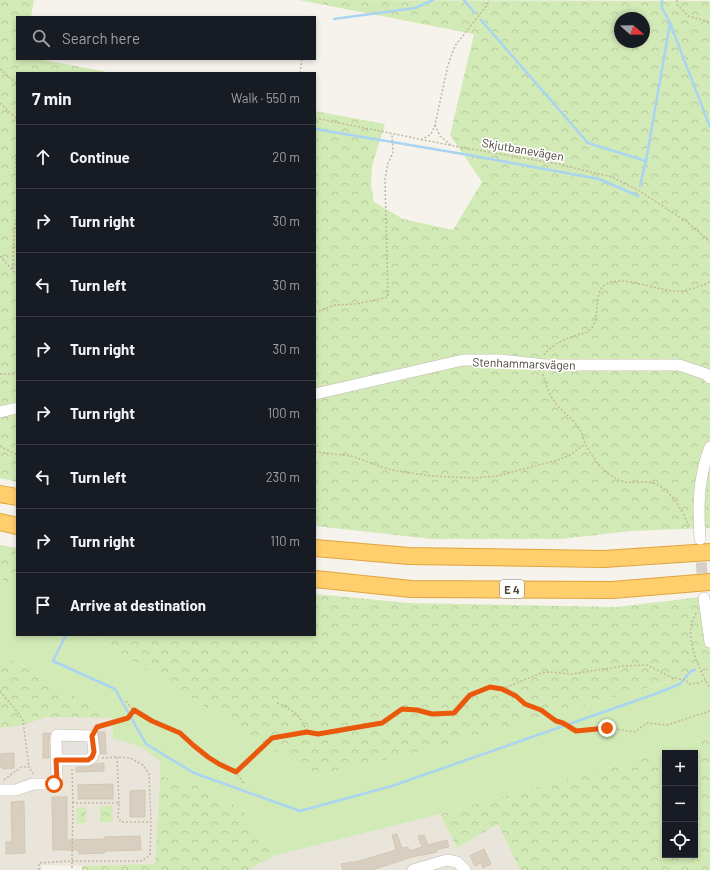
<!DOCTYPE html>
<meta charset="utf-8">
<style>
:root{--surface:#171b24;--page:#242831;--text:#f1f3f6;--muted:#9ea1a6;--line:#363941}
body{margin:0;font-family:Barlow,sans-serif;background:var(--page);color:var(--text)}
.controls{position:absolute;right:12px;bottom:12px;display:grid;overflow:hidden;border-radius:0px;box-shadow:0 2px 6px #0003}
.controls button{width:36px;height:36px;display:grid;place-items:center;padding:0;border:0;border-bottom:1px solid var(--line);background:var(--surface);color:var(--text);font:20px sans-serif}
.compass{position:absolute;left:614px;top:12px;width:36px;height:36px;border-radius:50%;background:var(--surface);box-shadow:0 2px 6px #0003;rotate:110deg}
.stop{position:absolute;width:12px;height:12px;margin:-9px;border:3px solid #ea580c;border-radius:50%;background:#fff}
.stop.end{background:#ea580c;border-color:#fff;box-shadow:0 1px 4px #0008}
.list{margin:0;padding:0;list-style:none}
h2{display:flex;justify-content:space-between;align-items:center;height:52px;margin:0;padding:0 16px;font-size:17px}
h2 small{font-size:13px;font-weight:400;color:var(--muted)}
.list li{display:grid;grid-template-columns:26px 1fr auto;gap:12px;align-items:center;box-sizing:border-box;height:64px;padding:0 16px;border-top:1px solid var(--line)}
.list b{display:block;font-size:15px;white-space:nowrap}
.list em{font-size:13px;font-style:normal;color:var(--muted)}
.icon{flex:none;width:22px;height:22px;fill:none;stroke:currentColor;stroke-width:2;stroke-linecap:round;stroke-linejoin:round}
.map{position:relative;flex:none;width:710px;height:870px;overflow:hidden}
.search{position:absolute;background:var(--surface);box-shadow:0 2px 6px #0003;left:16px;top:16px;width:300px;height:44px;display:flex;align-items:center;gap:10px;box-sizing:border-box;padding:0 14px;border-radius:0px;color:var(--muted);font-size:15px}
.panel{position:absolute;background:var(--surface);box-shadow:0 2px 6px #0003;left:16px;top:72px;width:300px;height:564px;border-radius:0px}
.map>svg:first-child{display:block}
.residential{fill:#eae5da}
.green{fill:#d2eab5}
.forest{fill:url(#forest-crowns);fill-rule:evenodd}
.parking{fill:#e5e3e0}
.lines{fill:none;stroke-linecap:round;stroke-linejoin:round}
.stream{stroke:#a9d4f2;stroke-width:2.5}
.building{fill:#d8cfc1;stroke:#d3c7b4}
.minor-tunnel{stroke:#d4d0c8;stroke-width:11;stroke-dasharray:11 5.5;stroke-linecap:butt}
.minor-casing{stroke:#c2bbae;stroke-width:12}
.highway-casing{stroke:#e0a43c;stroke-width:18}
.path{stroke:#c4b79f;stroke-width:1.5;stroke-dasharray:2 2;stroke-linecap:butt}
.minor{stroke:#fff;stroke-width:11}
.highway{stroke:#ffcf6e;stroke-width:16}
.route{stroke:#ea580c;stroke-width:5}
.labels{text-anchor:middle;dominant-baseline:central;stroke-width:3.5;stroke-linejoin:round;paint-order:stroke}
.shield{fill:#fff;stroke:#817c74;stroke-width:1}
.shield-label{font-size:11px;font-weight:bold;fill:#4b4439}
.street-label{font-size:12px;fill:#4b4439;stroke:#fff}
</style>
<div class="map">
<svg width="710" height="870" viewBox="0 0 710 870">
<defs>
<pattern id="forest-crowns" width="20" height="18" patternUnits="userSpaceOnUse"><rect width="20" height="18" fill="#d2eab5"/><path d="M2 6a3 3 0 1 1 6 0M12 15a3 3 0 1 1 6 0" fill="none" stroke="#b6ca9c"/></pattern>
</defs>
<rect width="100%" height="100%" fill="#f6f3ec"/>
<g class="residential">
<polygon points="48,717 112,718 113,739 131,743 149,751 160,762 160,776 155,865 82,866 42,865 41,870 0,870 0,728 19,726"/>
<polygon points="440,814 457,848 498,824 520,870 248,870 274,856"/>
</g>
<path class="green" d="M0 578 17 589V635H91L315 776 419 752 710 670V738L440 814 274 856 242 809 200 786 160 776V762C144 746 135 744 113 739L112 718 0 653Z"/>
<g class="forest">
<polygon points="0,0 34,0 31,17 17,17 17,59 38,59 113,73 17,73 17,482 0,478"/>
<path d="M299 0 710 1V528L631 531 561 539H432L315 526V111L385 124 372 166 371 185 374 202 403 219 453 230 482 182 450 135 474 34ZM620 18H644V42H620Z"/>
<polygon points="0,545 17,548 17,589 0,578"/>
<polygon points="315,594 409,603 616,607 710,596 710,670 419,752 315,776 91,635 315,635"/>
<polygon points="0,653 112,718 48,717 19,726 0,728"/>
<path d="M710 738V870H520L498 824 457 848 440 814ZM665 753H695V855H665Z"/>
<polygon points="160,776 200,786 242,809 274,856 248,870 82,870 82,866 155,864"/>
<polygon points="100,806 112,806 113,822 100,822"/>
<polygon points="86,807 86,823 77,823 76,808"/>
</g>
<polygon class="parking" points="52,732 97,732 97,762 52,763"/>
<g class="lines">
<g class="stream">
<polyline points="464,0 475,13"/>
<polyline points="662,0 662,8 670,23 710,127"/>
<polyline points="334,19 415,8 433,0"/>
<polyline points="481,20 588,143 646,161"/>
<polyline points="315,129 463,154 599,179 638,196"/>
<polyline points="640,186 646,161 670,23"/>
<polyline points="66,635 53,661 115,689 146,744 194,773 300,811 392,786 658,693 680,684 691,671 695,670"/>
</g>
</g>
<g class="building">
<polygon points="98,732 105,732 106,754 101,754"/>
<polygon points="43,733 50,733 49,739 49,758 43,758"/>
<polygon points="14,753 14,768 3,769 3,767 0,767 0,754"/>
<polygon points="104,763 104,771 76,772 76,767 88,767 95,764"/>
<polygon points="113,784 113,799 78,799 78,785"/>
<polygon points="145,790 145,817 130,817 130,791"/>
<polygon points="52,797 67,797 67,840 105,839 105,837 140,836 141,850 105,851 105,853 79,854 79,850 53,850"/>
<polygon points="24,801 25,853 6,854 6,842 12,842 11,802"/>
<polygon points="397,834 402,848 408,847 410,851 422,847 418,836 424,835 428,845 447,840 449,847 436,850 437,852 412,857 372,870 343,870 341,864 352,862 352,863 396,850 392,835"/>
<polygon points="484,849 491,864 483,868 481,863 475,866 470,856"/>
</g>
<g class="lines">
<polyline class="minor-tunnel" points="700,546 704,598"/>
<g class="minor-casing">
<g id="minor">
<polyline points="315,394 463,360 502,360 545,365 679,365 706,374 710,378"/>
<polyline points="0,412 17,408"/>
<path d="M700 539C698 508 698 477 710 447"/>
<polyline points="704,598 710,642"/>
<polyline points="0,790 16,790 33,784 54,784 57,779 56,739 57,735 92,736 94,752 92,757 88,760 56,760"/>
<polyline points="413,870 447,860 457,862 465,870"/>
</g>
</g>
<g class="highway-casing">
<g id="highway">
<polyline points="0,494 17,497"/>
<polyline points="0,522 17,526"/>
<polyline points="315,548 409,556 604,559 710,552"/>
<polyline points="315,579 411,589 612,590 710,582"/>
</g>
</g>
<g class="path">
<polyline points="677,0 677,4 688,16 710,22"/>
<polyline points="310,17 311,16"/>
<polyline points="0,69 17,84"/>
<polyline points="300,73 302,59"/>
<polyline points="0,103 17,119"/>
<polyline points="315,118 459,147 558,164 612,177 638,190 687,222 710,242"/>
<polyline points="435,125 440,136 451,145"/>
<polyline points="421,140 431,134 435,125 448,65 455,46 487,5 489,0"/>
<polyline points="17,142 16,158 17,203"/>
<polyline points="0,256 17,275"/>
<polyline points="13,269 14,234 17,213"/>
<polyline points="315,312 335,305 356,304 388,297 385,179 388,163 393,153 392,135"/>
<path d="M544 355C554 343 563 340 577 335 581 334 586 333 589 331 602 321 592 292 606 284 624 274 661 293 681 291 691 290 701 286 710 282"/>
<polyline points="0,374 17,374"/>
<path d="M543 374C546 386 550 398 559 407 565 414 573 419 578 427 582 431 583 438 585 443 592 458 603 472 617 479 627 485 636 481 647 482 667 483 682 509 689 526"/>
<polyline points="0,446 17,455"/>
<polyline points="315,452 351,456 391,470 432,476 474,478 497,476 558,460 570,455 585,444"/>
<path d="M696 613C695 616 693 619 692 622 686 640 700 673 710 688"/>
<polyline points="502,689 541,673 550,672 572,674 623,666 647,665 673,678 686,680 689,684 698,683 705,680"/>
<polyline points="0,691 19,714 23,721 29,767"/>
<polyline points="126,701 133,710 152,721 181,733 193,745 208,757 219,764 236,772 244,784"/>
<path d="M277 703C294 710 300 715 307 732"/>
<polyline points="97,727 128,718 133,710"/>
<polyline points="102,758 116,757"/>
<polyline points="72,769 73,803"/>
<polyline points="236,772 272,738 307,732 318,734 382,723 402,709 417,710 432,714 454,713 470,695 490,687 502,689 517,696 525,704 541,710 556,721 563,723 576,731 607,728 635,732 647,723 667,725 710,711"/>
<polyline points="4,780 21,767 29,767 33,774"/>
<polyline points="119,803 117,757 130,758 143,765 149,774 151,821"/>
<polyline points="39,870 39,863 72,861 142,861 150,855 151,822 121,822 118,818 119,803 73,803 72,861 72,870"/>
</g>
<use href="#minor" class="minor"/>
<use href="#highway" class="highway"/>
</g>
<g class="lines">
<polyline class="route" points="54,784 57,779 56,760 88,760 92,757 94,752 92,736 97,727 128,718 134,710 152,721 180,733 193,745 208,757 219,764 236,772 272,738 307,732 318,734 382,723 402,709 417,710 432,714 454,713 470,695 490,687 502,689 516,696 525,704 541,710 556,721 563,723 576,731 607,728"/>
</g>
<g class="labels">
<rect class="shield" x="500" y="580" width="24" height="18" rx="3"/>
<g class="shield-label">
<text x="512" y="589">E 4</text>
</g>
<g class="street-label">
<text transform="translate(523 149) rotate(10)">Skjutbanevägen</text>
<text transform="translate(524 363) rotate(2)">Stenhammarsvägen</text>
</g>
</g>
</svg>
<div class="controls">
<button>+</button>
<button>−</button>
<button><svg class="icon" aria-label="locate" viewBox="0 0 24 24"><circle cx="12" cy="12" r="6"/><path d="M12 2v4M12 18v4M2 12h4M18 12h4"/></svg></button>
</div>
<svg class="compass" viewBox="-18 -18 36 36"><path d="M0-13l5 13h-10z" fill="#e53935"/><path d="M0 13l5-13h-10z" fill="#9ea1a6"/></svg>
<div class="stop" style="left:54px;top:784px"></div>
<div class="stop end" style="left:607px;top:728px"></div>
<div class="search"><svg class="icon" aria-label="search" viewBox="0 0 24 24"><circle cx="10" cy="10" r="6"/><path d="M15 15l6 6"/></svg>Search here</div>
<section class="panel">
<h2>7 min<small>Walk · 550 m</small></h2>
<ul class="list">
<li><svg class="icon" aria-label="ahead" viewBox="0 0 24 24"><path d="M12 20V5M6 11l6-6 6 6"/></svg><div><b>Continue</b></div><em>20 m</em></li>
<li><svg class="icon" aria-label="right" viewBox="0 0 24 24"><path d="M7 20v-9h11M14 6l5 5-5 5"/></svg><div><b>Turn right</b></div><em>30 m</em></li>
<li><svg class="icon" aria-label="left" viewBox="0 0 24 24"><path d="M17 20v-9H6M10 6l-5 5 5 5"/></svg><div><b>Turn left</b></div><em>30 m</em></li>
<li><svg class="icon" aria-label="right" viewBox="0 0 24 24"><path d="M7 20v-9h11M14 6l5 5-5 5"/></svg><div><b>Turn right</b></div><em>30 m</em></li>
<li><svg class="icon" aria-label="right" viewBox="0 0 24 24"><path d="M7 20v-9h11M14 6l5 5-5 5"/></svg><div><b>Turn right</b></div><em>100 m</em></li>
<li><svg class="icon" aria-label="left" viewBox="0 0 24 24"><path d="M17 20v-9H6M10 6l-5 5 5 5"/></svg><div><b>Turn left</b></div><em>230 m</em></li>
<li><svg class="icon" aria-label="right" viewBox="0 0 24 24"><path d="M7 20v-9h11M14 6l5 5-5 5"/></svg><div><b>Turn right</b></div><em>110 m</em></li>
<li><svg class="icon" aria-label="arrive" viewBox="0 0 24 24"><path d="M6 21V4h12l-3 4 3 4H6"/></svg><div><b>Arrive at destination</b></div></li>
</ul>
</section>
</div>
